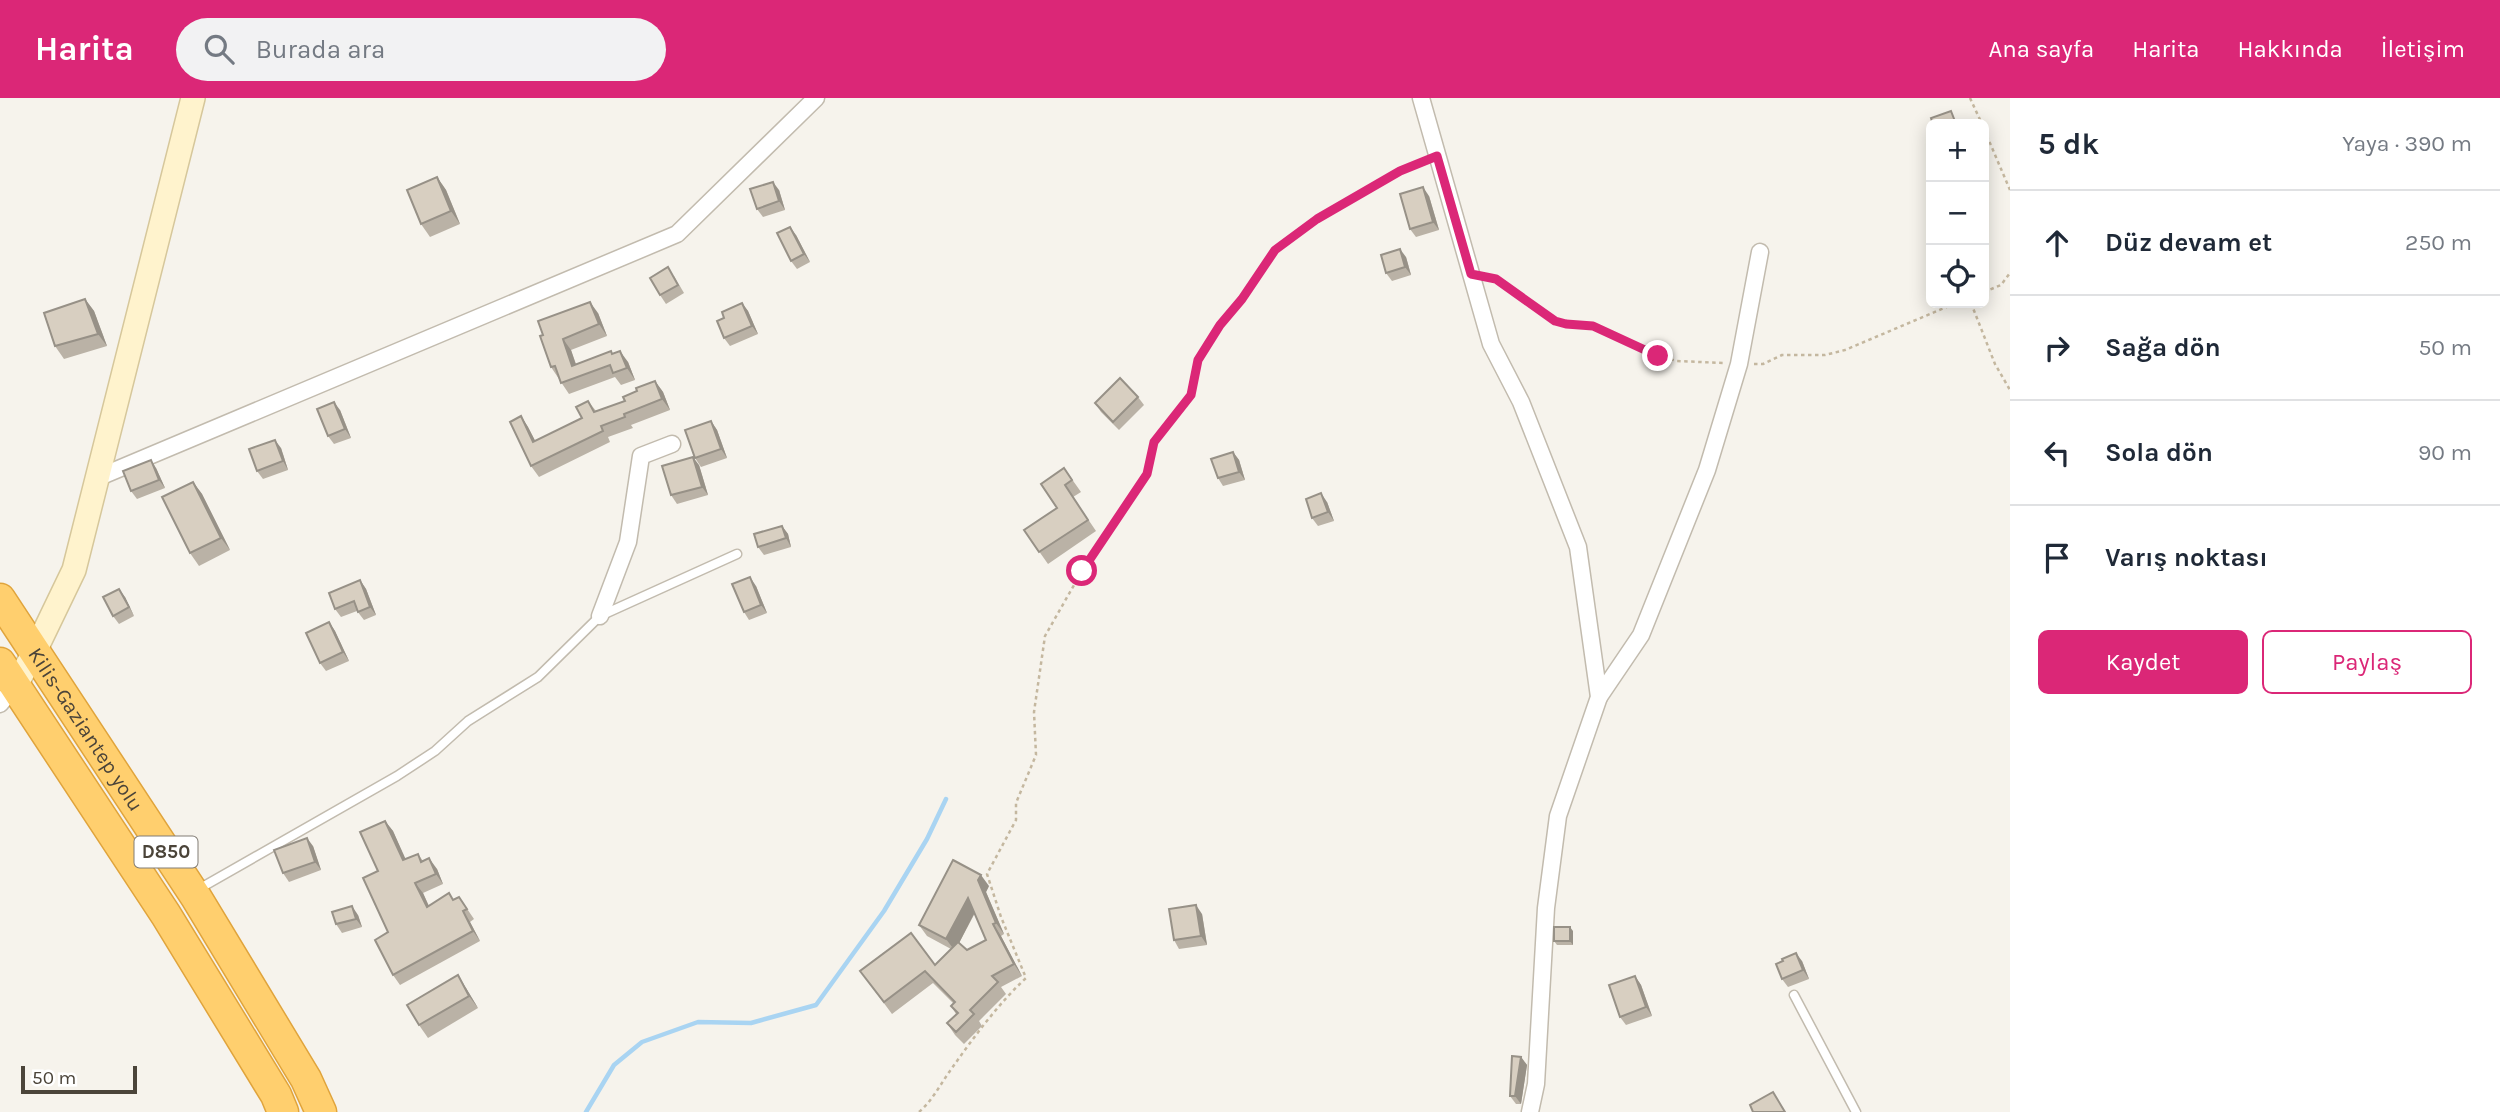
<!DOCTYPE html>
<html lang="tr">
<meta charset="utf-8">
<style>
:root{--surface:#fff;--page:#f2f2f3;--text:#1f2937;--muted:#747a83;--line:#e0e1e3;--accent:#db2777}
body{margin:0;font-family:Karla,sans-serif;background:var(--page);color:var(--text)}
.controls{position:absolute;right:21px;top:21px;display:grid;overflow:hidden;border-radius:10px;box-shadow:0 4px 18px #0003}
.controls button{width:63px;height:63px;display:grid;place-items:center;padding:0;border:0;border-bottom:2px solid var(--line);background:var(--surface);color:var(--text);font:35px sans-serif}
.scale{position:absolute;left:21px;bottom:18px;width:116px;box-sizing:border-box;padding-left:7px;border:4px solid #4b4439;border-top:0;font-size:19px;line-height:24px;white-space:nowrap;color:#4b4439;-webkit-text-stroke:5px #fff;paint-order:stroke}
.stop{position:absolute;width:21px;height:21px;margin:-16px;border:5px solid #db2777;border-radius:50%;background:#fff}
.stop.end{background:#db2777;border-color:#fff;box-shadow:0 2px 7px #0008}
.list{margin:0;padding:0;list-style:none}
h2{display:flex;justify-content:space-between;align-items:center;height:91px;margin:0;padding:0 28px;font-size:30px}
h2 small{font-size:23px;font-weight:400;color:var(--muted)}
.list li{display:grid;grid-template-columns:46px 1fr auto;gap:21px;align-items:center;box-sizing:border-box;height:105px;padding:0 28px;border-top:2px solid var(--line)}
.list b{display:block;font-size:26px;white-space:nowrap}
.list em{font-size:23px;font-style:normal;color:var(--muted)}
.actions{display:flex;gap:14px;padding:21px 28px}
.actions a{flex:1;padding:16px 0;border:2px solid var(--accent);border-radius:10px;text-align:center;font-size:24px;color:var(--accent)}
.actions .main{background:var(--accent);color:#fff}
.icon{flex:none;width:38px;height:38px;fill:none;stroke:currentColor;stroke-width:2;stroke-linecap:round;stroke-linejoin:round}
.map{position:relative;flex:none;width:2010px;height:1014px;overflow:hidden}
header{display:flex;align-items:center;gap:42px;box-sizing:border-box;height:98px;padding:0 35px;background:var(--accent);color:#fff}
header strong{font-size:33px}
nav{display:flex;gap:38px;margin-inline-start:auto;font-size:24px}
.search{width:490px;height:63px;background:var(--page);display:flex;align-items:center;gap:18px;box-sizing:border-box;padding:0 24px;border-radius:38px;color:var(--muted);font-size:26px}
main{display:flex}
aside{flex:1;background:var(--surface)}
.map>svg:first-child{display:block}
.lines{fill:none;stroke-linecap:round;stroke-linejoin:round}
.stream{stroke:#a9d4f2;stroke-width:4.5}
.lane-casing{stroke:#c2bbae;stroke-width:11}
.street-casing{stroke:#c2bbae;stroke-width:19}
.secondary-casing{stroke:#d6c79b;stroke-width:26}
.highway-casing{stroke:#e0a43c;stroke-width:33}
.path{stroke:#c4b79f;stroke-width:2.5;stroke-dasharray:3.5 3.5;stroke-linecap:butt}
.lane{stroke:#fff;stroke-width:8}
.street{stroke:#fff;stroke-width:16}
.secondary{stroke:#fff3cd;stroke-width:23}
.highway{stroke:#ffcf6e;stroke-width:30}
.wall{fill:#bab2a6;fill-rule:evenodd}
.shaded-wall{fill:#979187}
.building{fill:#d8cfc1;stroke:#979187;stroke-width:2}
.route{stroke:#db2777;stroke-width:9}
.labels{text-anchor:middle;dominant-baseline:central;stroke-width:6;stroke-linejoin:round;paint-order:stroke}
.shield{fill:#fff;stroke:#817c74;stroke-width:2}
.shield-label{font-size:19px;font-weight:bold;fill:#4b4439}
.street-label{font-size:21px;fill:#4b4439;stroke:#fff}
</style>
<header>
<strong>Harita</strong>
<div class="search"><svg class="icon" aria-label="search" viewBox="0 0 24 24"><circle cx="10" cy="10" r="6"/><path d="M15 15l6 6"/></svg>Burada ara</div>
<nav><a>Ana sayfa</a><a>Harita</a><a>Hakkında</a><a>İletişim</a></nav>
</header>
<main>
<div class="map">
<svg width="2010" height="1014" viewBox="0 0 2010 1014">
<rect width="100%" height="100%" fill="#f6f3ec"/>
<g class="lines">
<polyline class="stream" points="586,1014 614,967 642,944 698,924 751,925 816,907 884,813 927,741 946,701"/>
<g class="lane-casing">
<g id="lane">
<polyline points="197,792 397,678 435,653 468,623 538,579 600,518 737,456"/>
<polyline points="1794,897 1856,1014"/>
</g>
</g>
<g class="street-casing">
<g id="street">
<polyline points="1421,0 1491,246 1521,304 1578,449 1599,599 1558,718 1546,810 1536,986 1530,1014"/>
<polyline points="98,375 97,380 677,136 816,0"/>
<polyline points="600,518 628,444 641,358 672,346"/>
<polyline points="1599,599 1641,537 1707,372 1739,266 1760,154"/>
<polyline points="0,606 15,588"/>
</g>
</g>
<g class="secondary-casing">
<polyline id="secondary" points="15,588 34,555 74,472 193,0"/>
</g>
<g class="highway-casing">
<g id="highway">
<path id="s1" d="M0 501 196 799 306 981 321 1014"/>
<polyline points="0,565 166,817 276,997 283,1014"/>
</g>
</g>
<g class="path">
<polyline points="1970,0 1982,26"/>
<polyline points="1984,31 2010,92"/>
<polyline points="1489,179 1496,181 1555,223 1565,226 1593,227 1658,258 1677,263 1723,265"/>
<polyline points="1984,194 2001,187 2010,175"/>
<polyline points="1971,205 1995,266 2010,292"/>
<polyline points="1754,266 1763,266 1782,257 1825,257 1845,252 1956,205"/>
<path d="M919 1014C933 1002 941 985 952 970 974 939 998 906 1026 880L1001 819 987 776 1016 722V705L1036 657 1034 614 1045 538 1082 473 1147 376 1154 344 1191 297 1198 262 1220 227 1242 201 1275 152 1317 121 1400 73 1423 64"/>
</g>
<use href="#lane" class="lane"/>
<use href="#street" class="street"/>
<use href="#secondary" class="secondary"/>
<use href="#highway" class="highway"/>
</g>
<g class="wall">
<polygon points="437,79 446,92 460,126 430,139 421,126"/>
<polygon points="779,92 785,112 763,119 757,111"/>
<polygon points="1429,98 1439,132 1416,139 1410,131"/>
<polygon points="796,137 810,164 797,171 791,163"/>
<polygon points="1406,159 1411,177 1392,183 1386,175"/>
<polygon points="674,178 684,195 666,206 660,197"/>
<polygon points="85,201 94,213 107,248 64,261 55,248"/>
<polygon points="742,205 748,213 758,236 730,248 724,240 724,220"/>
<polygon points="598,215 607,238 571,252 576,266 611,253 613,256 628,264 635,282 621,287 615,279 569,296 551,269 540,238"/>
<polygon points="655,283 663,294 670,312 631,327 633,330 608,339 610,344 539,379 531,368 521,318 528,329 535,343 582,320 588,303 596,313 625,303 637,293"/>
<polygon points="1138,299 1144,307 1119,332 1101,314 1095,305"/>
<polygon points="340,312 351,340 334,346 328,338"/>
<polygon points="711,323 717,332 727,360 701,369 695,360"/>
<polygon points="281,350 288,372 263,381 257,373"/>
<polygon points="1233,354 1239,362 1245,382 1223,388 1218,380"/>
<polygon points="699,367 708,397 677,406 671,397"/>
<polygon points="156,370 165,390 137,401 131,393"/>
<polygon points="1064,370 1081,394 1073,399 1096,433 1048,466 1024,432 1057,410"/>
<polygon points="193,384 202,396 230,452 199,468 190,455"/>
<polygon points="1327,404 1334,423 1318,428 1312,420"/>
<polygon points="782,428 788,436 791,449 764,457 758,449"/>
<polygon points="360,482 366,491 376,517 364,522 357,513 341,519 335,511"/>
<polygon points="756,488 767,515 749,522 744,514"/>
<polygon points="125,499 134,518 119,526 113,518"/>
<polygon points="329,524 335,533 349,563 326,573 320,565"/>
<polygon points="385,723 393,733 405,761 418,756 423,763 437,771 443,786 423,795 429,808 454,802 459,799 474,821 470,824 480,843 400,887 393,877 388,834 378,773"/>
<polygon points="313,748 321,772 289,784 283,775"/>
<path d="M989 788 986 794 1004 836 1001 838 1022 878 1001 889 1006 896 979 923 982 928 964 946 955 937 947 925 956 916 951 908 954 906 933 885 892 916 860 873 935 867 951 851 927 838 919 827ZM975 815 986 842 967 852 959 845Z"/>
<polygon points="1202,816 1207,847 1179,851 1174,842"/>
<polygon points="358,817 362,829 342,835 336,826"/>
<polygon points="1573,833 1573,847 1557,847 1554,843"/>
<polygon points="1783,863 1802,863 1809,881 1788,889 1782,881"/>
<polygon points="1635,878 1641,887 1652,918 1626,927 1620,919"/>
<polygon points="466,890 478,910 428,940 419,927"/>
<polygon points="1521,959 1527,967 1521,1006 1516,1006 1510,998"/>
</g>
<g class="shaded-wall">
<polygon points="437,79 446,92 460,126 451,113"/>
<polygon points="773,84 779,92 785,112 779,103"/>
<polygon points="1423,89 1429,98 1439,132 1433,124"/>
<polygon points="790,129 796,137 810,164 804,156"/>
<polygon points="1400,151 1406,159 1411,177 1405,169"/>
<polygon points="85,201 94,213 107,248 98,236"/>
<polygon points="590,204 598,215 607,238 599,226"/>
<polygon points="742,205 748,213 758,236 752,228"/>
<polygon points="563,241 571,252 580,279 572,268"/>
<polygon points="620,253 628,264 635,282 627,270"/>
<polygon points="655,283 663,294 670,312 662,301"/>
<polygon points="334,304 340,312 351,340 345,331"/>
<polygon points="521,318 528,329 541,354 533,344"/>
<polygon points="711,323 717,332 727,360 721,351"/>
<polygon points="275,342 281,350 288,372 283,363"/>
<polygon points="1233,354 1239,362 1245,382 1239,374"/>
<polygon points="693,359 699,367 708,397 702,389"/>
<polygon points="151,362 156,370 165,390 159,382"/>
<polygon points="193,384 202,396 230,452 221,440"/>
<polygon points="1321,395 1327,404 1334,423 1328,414"/>
<polygon points="782,428 788,436 791,449 786,440"/>
<polygon points="750,479 756,488 767,515 761,507"/>
<polygon points="360,482 366,491 376,517 370,509"/>
<polygon points="119,491 125,499 134,518"/>
<polygon points="329,524 335,533 349,563 343,554"/>
<polygon points="385,723 393,733 411,773 403,762"/>
<polygon points="307,740 313,748 321,772 315,764"/>
<polygon points="429,760 437,771 443,786 436,776"/>
<polygon points="981,777 989,788 986,794 1004,836 996,825 978,782"/>
<polygon points="415,785 423,795 434,820 427,809"/>
<polygon points="968,800 976,812 955,853 946,841"/>
<polygon points="1196,807 1202,816 1207,847 1201,838"/>
<polygon points="352,808 358,817 362,829 356,821"/>
<polygon points="463,813 470,824 480,843 473,833"/>
<polygon points="993,826 1001,838 1022,878 1014,866"/>
<polygon points="1570,829 1573,833 1573,847 1570,843"/>
<polygon points="1796,855 1802,863 1809,881 1803,872"/>
<polygon points="458,877 466,890 478,910 469,898"/>
<polygon points="1635,878 1641,887 1652,918 1646,909"/>
<polygon points="1521,959 1527,967 1521,1006 1515,998"/>
</g>
<g class="building">
<polygon points="1951,13 1956,26 1933,26 1931,20"/>
<polygon points="437,79 451,113 421,126 407,92"/>
<polygon points="773,84 779,103 757,111 750,91"/>
<polygon points="1423,89 1433,124 1410,131 1400,96"/>
<polygon points="790,129 804,156 791,163 777,135"/>
<polygon points="1400,151 1405,169 1386,175 1381,157"/>
<polygon points="668,169 678,187 660,197 650,180"/>
<polygon points="85,201 98,236 55,248 44,215"/>
<polygon points="590,204 599,226 563,241 572,268 611,253 612,256 620,253 627,270 613,275 610,267 561,285 555,268 551,269 540,238 543,237 538,223"/>
<polygon points="742,205 752,228 724,240 717,223 724,220 722,214"/>
<polygon points="1120,280 1138,299 1113,324 1095,305"/>
<polygon points="655,283 662,301 624,316 625,319 601,328 603,333 531,368 510,324 521,318 533,344 582,320 576,309 588,303 594,314 625,303 623,299 637,293 636,290"/>
<polygon points="334,304 345,331 328,338 317,311"/>
<polygon points="711,323 721,351 695,360 685,332"/>
<polygon points="275,342 283,363 257,373 249,351"/>
<polygon points="1233,354 1239,374 1218,380 1211,361"/>
<polygon points="693,359 702,389 671,397 662,368"/>
<polygon points="151,362 159,382 131,393 123,373"/>
<polygon points="1064,370 1072,382 1065,387 1088,422 1039,454 1024,432 1057,410 1041,386"/>
<polygon points="193,384 221,440 190,455 162,399"/>
<polygon points="1321,395 1328,414 1312,420 1306,401"/>
<polygon points="782,428 786,440 758,449 754,436"/>
<polygon points="750,479 761,507 744,514 732,486"/>
<polygon points="360,482 370,509 358,514 354,503 335,511 329,495"/>
<polygon points="119,491 129,509 113,518 103,499"/>
<polygon points="329,524 343,554 320,565 306,535"/>
<polygon points="385,723 403,762 418,756 421,764 429,760 436,776 415,785 427,809 449,795 453,802 459,799 467,811 463,813 473,833 393,877 375,842 388,834 363,780 378,773 360,734"/>
<polygon points="307,740 315,764 283,775 274,752"/>
<polygon points="953,762 981,777 978,782 996,825 993,826 1014,866 992,878 998,884 970,912 974,916 956,934 947,925 958,915 951,908 955,904 925,873 884,904 860,873 911,835 935,867 958,844 967,852 986,842 968,800 946,841 919,827"/>
<polygon points="1196,807 1201,838 1174,842 1169,811"/>
<polygon points="352,808 356,821 336,826 332,814"/>
<rect x="1554" y="829" width="16" height="14"/>
<polygon points="1796,855 1803,872 1782,881 1776,866 1783,863 1782,861"/>
<polygon points="458,877 469,898 419,927 407,907"/>
<polygon points="1635,878 1646,909 1620,919 1609,887"/>
<polygon points="1512,958 1521,959 1515,998 1510,998"/>
<polygon points="1773,994 1785,1014 1753,1014 1750,1007"/>
</g>
<g class="lines">
<polyline class="route" points="1082,473 1147,376 1154,344 1191,297 1198,262 1220,227 1242,201 1275,152 1317,121 1400,73 1437,58 1471,176 1496,181 1555,223 1566,226 1593,228 1658,258"/>
</g>
<g class="labels">
<rect class="shield" x="134.5" y="738.5" width="63" height="31" rx="5"/>
<g class="shield-label">
<text x="166" y="754">D850</text>
</g>
<g class="street-label">
<text stroke="none"><textPath href="#s1" startOffset="156">Kilis-Gaziantep yolu</textPath></text>
</g>
</g>
</svg>
<div class="controls">
<button>+</button>
<button>−</button>
<button><svg class="icon" aria-label="locate" viewBox="0 0 24 24"><circle cx="12" cy="12" r="6"/><path d="M12 2v4M12 18v4M2 12h4M18 12h4"/></svg></button>
</div>
<div class="scale">50 m</div>
<div class="stop" style="left:1082px;top:473px"></div>
<div class="stop end" style="left:1658px;top:258px"></div>
</div>
<aside>
<h2>5 dk<small>Yaya · 390 m</small></h2>
<ul class="list">
<li><svg class="icon" aria-label="ahead" viewBox="0 0 24 24"><path d="M12 20V5M6 11l6-6 6 6"/></svg><div><b>Düz devam et</b></div><em>250 m</em></li>
<li><svg class="icon" aria-label="right" viewBox="0 0 24 24"><path d="M7 20v-9h11M14 6l5 5-5 5"/></svg><div><b>Sağa dön</b></div><em>50 m</em></li>
<li><svg class="icon" aria-label="left" viewBox="0 0 24 24"><path d="M17 20v-9H6M10 6l-5 5 5 5"/></svg><div><b>Sola dön</b></div><em>90 m</em></li>
<li><svg class="icon" aria-label="arrive" viewBox="0 0 24 24"><path d="M6 21V4h12l-3 4 3 4H6"/></svg><div><b>Varış noktası</b></div></li>
</ul>
<div class="actions"><a class="main">Kaydet</a><a>Paylaş</a></div>
</aside>
</main>
